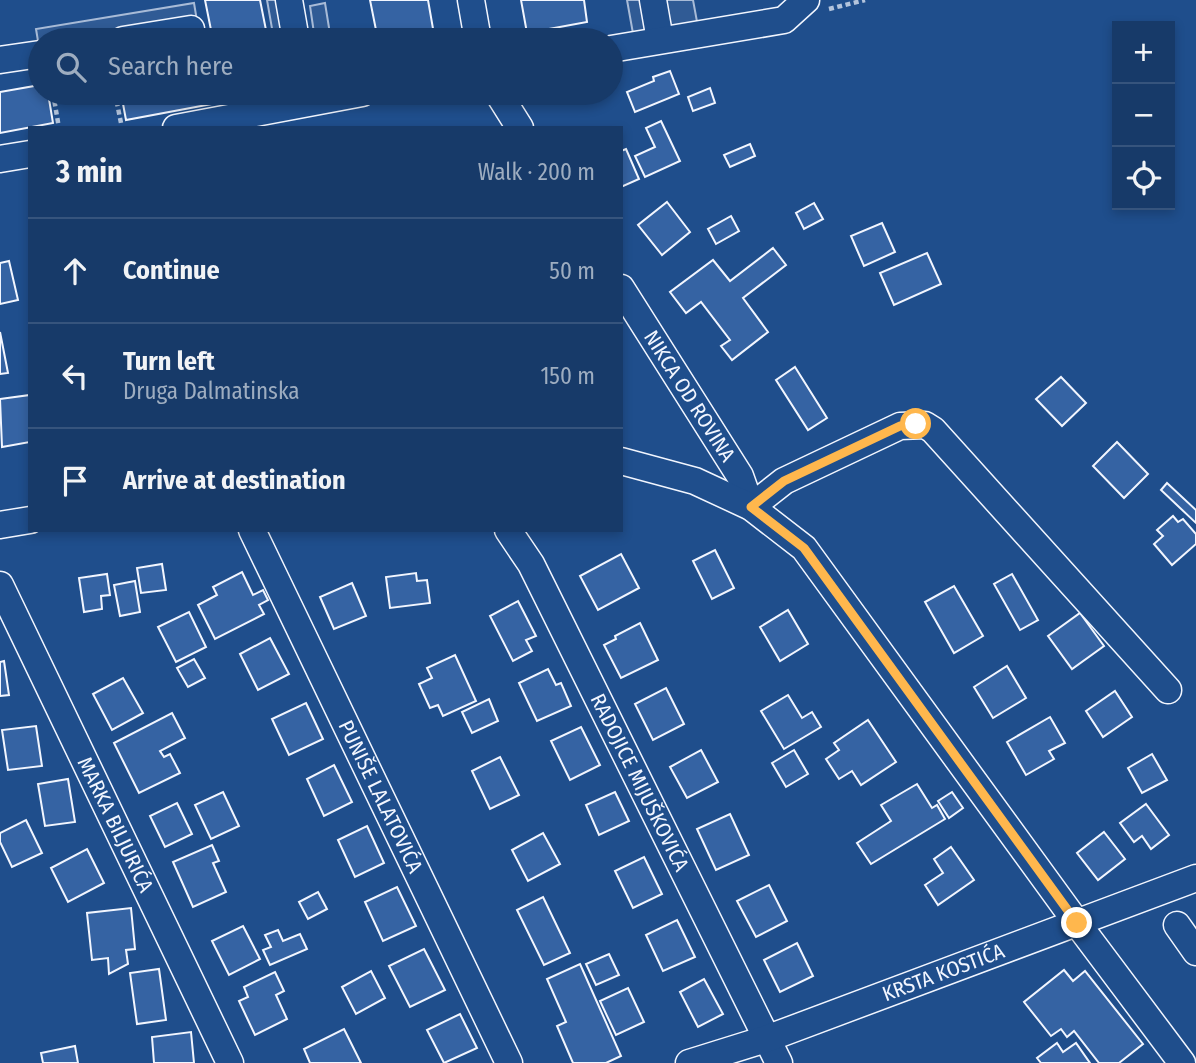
<!DOCTYPE html>
<meta charset="utf-8">
<style>
:root{--surface:#173a69;--page:#244571;--text:#f1f3f6;--muted:#9eadc0;--line:#36547d}
body{margin:0;font-family:"Fira Sans Condensed",sans-serif;background:var(--page);color:var(--text)}
.controls{position:absolute;right:21px;top:21px;display:grid;overflow:hidden;border-radius:0px;box-shadow:0 4px 10px #0003}
.controls button{width:63px;height:63px;display:grid;place-items:center;padding:0;border:0;border-bottom:2px solid var(--line);background:var(--surface);color:var(--text);font:35px sans-serif}
.stop{position:absolute;width:21px;height:21px;margin:-16px;border:5px solid #ffb74d;border-radius:50%;background:#fff}
.stop.end{background:#ffb74d;border-color:#fff;box-shadow:0 2px 7px #0008}
.list{margin:0;padding:0;list-style:none}
h2{display:flex;justify-content:space-between;align-items:center;height:91px;margin:0;padding:0 28px;font-size:30px}
h2 small{font-size:23px;font-weight:400;color:var(--muted)}
.list li{display:grid;grid-template-columns:46px 1fr auto;gap:21px;align-items:center;box-sizing:border-box;height:105px;padding:0 28px;border-top:2px solid var(--line)}
.list b{display:block;font-size:26px;white-space:nowrap}
.list p{margin:0;font-size:23px;white-space:nowrap;color:var(--muted)}
.list em{font-size:23px;font-style:normal;color:var(--muted)}
.icon{flex:none;width:38px;height:38px;fill:none;stroke:currentColor;stroke-width:2;stroke-linecap:round;stroke-linejoin:round}
.map{position:relative;flex:none;width:1196px;height:1063px;overflow:hidden}
.search{position:absolute;background:var(--surface);box-shadow:0 4px 10px #0003;left:28px;top:28px;width:595px;height:77px;display:flex;align-items:center;gap:18px;box-sizing:border-box;padding:0 24px;border-radius:38px;color:var(--muted);font-size:26px}
.panel{position:absolute;background:var(--surface);box-shadow:0 4px 10px #0003;left:28px;top:126px;width:595px;height:406px;border-radius:0px}
.map>svg:first-child{display:block}
.parking{fill:#305b95;stroke:#a8bbd7;stroke-width:2}
.building{fill:#3563a3;stroke:#f2f6ff;stroke-width:2}
.lines{fill:none;stroke-linecap:round;stroke-linejoin:round}
.minor-casing{stroke:#f2f6ff;stroke-width:29}
.path{stroke:#b3c4dc;stroke-width:4.5;stroke-dasharray:5 3.5;stroke-linecap:butt}
.minor{stroke:#1f4e8c;stroke-width:26}
.route{stroke:#ffb74d;stroke-width:9}
.labels{text-anchor:middle;dominant-baseline:central;stroke-width:5;stroke-linejoin:round;paint-order:stroke}
.street-label{font-size:21px;fill:#f2f6ff;stroke:#1f4e8c}
</style>
<div class="map">
<svg width="1196" height="1063" viewBox="0 0 1196 1063">
<rect width="100%" height="100%" fill="#1f4e8c"/>
<g class="parking">
<polygon points="267,0 283,0 291,40 274,40"/>
<polygon points="627,0 693,0 698,27 634,39"/>
<polygon points="194,3 197,21 78,40 40,40 39,47 36,29"/>
<polygon points="325,3 331,40 315,40 310,6"/>
</g>
<g class="building">
<polygon points="205,0 260,0 268,40 213,40"/>
<polygon points="370,0 428,0 435,40 378,40"/>
<polygon points="521,0 584,0 587,22 527,33"/>
<polygon points="670,71 679,94 635,112 627,92 654,81 653,77"/>
<polygon points="40,85 40,93 48,93 53,123 0,133 0,92"/>
<polygon points="710,88 715,103 693,111 688,97"/>
<polygon points="121,93 271,93 126,120"/>
<polygon points="661,121 680,161 645,177 635,156 655,147 646,128"/>
<polygon points="750,144 755,156 730,167 724,155"/>
<polygon points="626,149 639,179 621,187 621,151"/>
<polygon points="667,202 690,232 662,255 638,225"/>
<polygon points="814,203 823,219 804,229 796,213"/>
<polygon points="731,216 739,231 716,244 708,229"/>
<polygon points="882,223 895,252 864,266 851,236"/>
<polygon points="773,248 786,265 743,298 768,332 732,360 721,346 730,340 701,302 686,313 670,292 713,260 730,281"/>
<polygon points="927,253 941,284 894,305 880,273"/>
<polygon points="9,261 18,300 0,304 0,263"/>
<polygon points="0,332 8,373 0,374"/>
<polygon points="795,367 827,418 808,430 776,380"/>
<polygon points="1061,377 1086,403 1062,426 1036,399"/>
<polygon points="30,395 30,442 2,447 0,399"/>
<polygon points="1117,442 1148,474 1124,498 1093,466"/>
<polygon points="1167,483 1196,510 1196,523 1161,490"/>
<polygon points="1173,516 1178,522 1183,519 1196,534 1196,544 1172,565 1154,544 1163,536 1157,530"/>
<polygon points="715,550 734,588 712,599 693,561"/>
<polygon points="621,554 639,588 598,610 580,576"/>
<polygon points="162,564 166,590 141,593 137,568"/>
<polygon points="242,572 253,595 263,590 268,600 259,605 264,614 215,639 198,605 217,595 213,587"/>
<polygon points="416,573 417,581 427,580 430,603 390,608 386,577"/>
<polygon points="107,574 110,595 101,596 102,609 84,612 79,578"/>
<polygon points="1012,574 1038,620 1020,630 994,584"/>
<polygon points="135,581 140,612 120,616 114,585"/>
<polygon points="352,583 366,616 334,629 320,597"/>
<polygon points="954,586 983,636 954,653 925,602"/>
<polygon points="518,601 536,636 526,640 532,651 513,661 490,616"/>
<polygon points="788,610 808,644 780,661 760,627"/>
<polygon points="189,612 206,647 176,662 158,627"/>
<polygon points="1080,613 1104,646 1072,669 1048,636"/>
<polygon points="640,623 658,660 621,678 604,645 616,639 615,636"/>
<polygon points="270,638 289,674 258,690 240,654"/>
<polygon points="455,655 476,701 443,716 438,705 430,708 419,684 432,678 427,668"/>
<polygon points="194,659 205,678 188,687 177,668"/>
<polygon points="4,661 9,695 0,696 0,662"/>
<polygon points="1007,666 1026,698 993,718 974,687"/>
<polygon points="548,669 556,685 561,683 571,706 537,721 519,683"/>
<polygon points="123,678 143,713 112,730 93,694"/>
<polygon points="666,688 684,724 653,740 635,704"/>
<polygon points="1115,691 1132,717 1103,737 1086,711"/>
<polygon points="788,695 802,718 812,712 821,727 784,749 761,711"/>
<polygon points="489,699 498,721 472,733 462,712"/>
<polygon points="306,703 323,739 289,755 272,719"/>
<polygon points="172,713 185,738 160,751 164,757 170,754 180,773 139,793 114,743"/>
<polygon points="1050,717 1065,743 1049,751 1054,759 1026,775 1007,742"/>
<polygon points="868,720 896,762 861,785 852,771 839,779 826,759 839,750 834,743"/>
<polygon points="36,726 42,766 8,770 2,730"/>
<polygon points="581,727 600,765 570,780 551,741"/>
<polygon points="701,750 718,782 687,798 670,767"/>
<polygon points="794,750 808,774 786,787 772,763"/>
<polygon points="1152,754 1167,780 1142,793 1128,768"/>
<polygon points="500,757 519,795 490,809 472,771"/>
<polygon points="334,765 352,802 324,816 307,779"/>
<polygon points="68,779 75,822 45,826 38,784"/>
<polygon points="917,784 932,808 937,805 945,819 871,864 857,843 891,821 881,805"/>
<polygon points="223,792 239,826 211,839 195,805"/>
<polygon points="615,792 629,821 599,835 586,805"/>
<polygon points="952,792 963,808 949,818 938,801"/>
<polygon points="177,803 192,834 165,847 150,816"/>
<polygon points="1146,804 1169,835 1151,849 1142,836 1134,842 1120,823"/>
<polygon points="730,814 749,855 716,870 697,829"/>
<polygon points="26,820 42,853 12,867 0,842 0,833"/>
<polygon points="367,826 384,863 355,877 338,840"/>
<polygon points="1104,832 1125,859 1098,880 1077,853"/>
<polygon points="543,833 560,864 528,881 512,850"/>
<polygon points="212,845 219,861 213,863 226,892 193,907 173,862"/>
<polygon points="951,847 974,880 938,905 925,885 943,873 934,859"/>
<polygon points="87,849 104,883 68,902 51,868"/>
<polygon points="644,857 662,894 633,908 615,871"/>
<polygon points="769,885 787,921 756,937 737,901"/>
<polygon points="397,887 416,926 383,941 365,902"/>
<polygon points="318,892 327,909 308,919 299,902"/>
<polygon points="543,897 570,953 544,965 517,910"/>
<polygon points="131,908 135,949 126,950 128,964 109,974 108,958 92,960 87,913"/>
<polygon points="677,920 695,957 663,971 646,935"/>
<polygon points="243,926 260,959 229,975 212,941"/>
<polygon points="278,930 283,941 300,934 307,949 270,965 263,950 271,947 265,935"/>
<polygon points="797,943 813,976 780,992 764,960"/>
<polygon points="424,949 445,990 410,1007 389,966"/>
<polygon points="609,954 619,975 596,985 586,964"/>
<polygon points="580,964 621,1056 606,1063 573,1063 557,1026 566,1022 547,979"/>
<polygon points="159,969 166,1020 137,1024 130,973"/>
<polygon points="1064,970 1073,981 1085,971 1143,1044 1119,1063 1099,1063 1074,1031 1067,1037 1061,1029 1051,1036 1024,1002"/>
<polygon points="371,971 385,998 356,1014 342,987"/>
<polygon points="275,972 284,991 276,995 287,1019 255,1035 239,1001 248,997 244,987"/>
<polygon points="704,979 723,1014 698,1027 680,992"/>
<polygon points="628,988 644,1022 616,1035 600,1001"/>
<polygon points="460,1014 477,1048 444,1063 427,1030"/>
<polygon points="344,1029 361,1063 310,1063 304,1049"/>
<polygon points="191,1032 194,1063 154,1063 152,1037"/>
<polygon points="1057,1043 1063,1052 1076,1043 1090,1063 1041,1063 1037,1058"/>
<polygon points="75,1046 78,1063 43,1063 41,1053"/>
</g>
<g class="lines">
<g class="minor-casing">
<g id="minor">
<polyline points="289,0 296,40"/>
<polyline points="471,0 478,40"/>
<polyline points="653,0 660,40"/>
<polyline points="123,40 191,29"/>
<polyline points="611,49 784,20 806,0"/>
<polyline points="0,60 40,54"/>
<polyline points="498,93 520,128"/>
<polyline points="176,128 362,93"/>
<polyline points="0,159 30,154"/>
<path id="s1" d="M621 288 740 476 751 507 784 481 900 426 925 425 933 430 1168 690"/>
<polyline points="621,461 695,481 751,507 804,548 1077,923 1182,1063"/>
<polyline points="0,525 30,520"/>
<path id="s2" d="M252 530 509 1063"/>
<path id="s3" d="M508 530 531 564 779 1063"/>
<path id="s4" d="M0 585 230 1063"/>
<polyline points="1177,925 1196,952"/>
<path id="s5" d="M689 1063 766 1039 1196 878"/>
</g>
</g>
<g class="path">
<polyline points="829,9 865,0"/>
<polyline points="53,93 59,128"/>
<polyline points="115,93 122,128"/>
</g>
<use href="#minor" class="minor"/>
</g>
<g class="lines">
<polyline class="route" points="916,424 900,426 784,481 751,507 804,548 1077,923"/>
</g>
<g class="labels">
<g class="street-label">
<text stroke="none"><textPath href="#s1" startOffset="128">NIKCA OD ROVINA</textPath></text>
<text stroke="none"><textPath href="#s3" startOffset="285">RADOJICE MIJUŠKOVIĆA</textPath></text>
<text stroke="none"><textPath href="#s2" startOffset="296">PUNIŠE LALATOVIĆA</textPath></text>
<text stroke="none"><textPath href="#s4" startOffset="266">MARKA BILJURIĆA</textPath></text>
<text stroke="none"><textPath href="#s5" startOffset="270">KRSTA KOSTIĆA</textPath></text>
</g>
</g>
</svg>
<div class="controls">
<button>+</button>
<button>−</button>
<button><svg class="icon" aria-label="locate" viewBox="0 0 24 24"><circle cx="12" cy="12" r="6"/><path d="M12 2v4M12 18v4M2 12h4M18 12h4"/></svg></button>
</div>
<div class="stop" style="left:916px;top:424px"></div>
<div class="stop end" style="left:1077px;top:923px"></div>
<div class="search"><svg class="icon" aria-label="search" viewBox="0 0 24 24"><circle cx="10" cy="10" r="6"/><path d="M15 15l6 6"/></svg>Search here</div>
<section class="panel">
<h2>3 min<small>Walk · 200 m</small></h2>
<ul class="list">
<li><svg class="icon" aria-label="ahead" viewBox="0 0 24 24"><path d="M12 20V5M6 11l6-6 6 6"/></svg><div><b>Continue</b></div><em>50 m</em></li>
<li><svg class="icon" aria-label="left" viewBox="0 0 24 24"><path d="M17 20v-9H6M10 6l-5 5 5 5"/></svg><div><b>Turn left</b><p>Druga Dalmatinska</p></div><em>150 m</em></li>
<li><svg class="icon" aria-label="arrive" viewBox="0 0 24 24"><path d="M6 21V4h12l-3 4 3 4H6"/></svg><div><b>Arrive at destination</b></div></li>
</ul>
</section>
</div>
